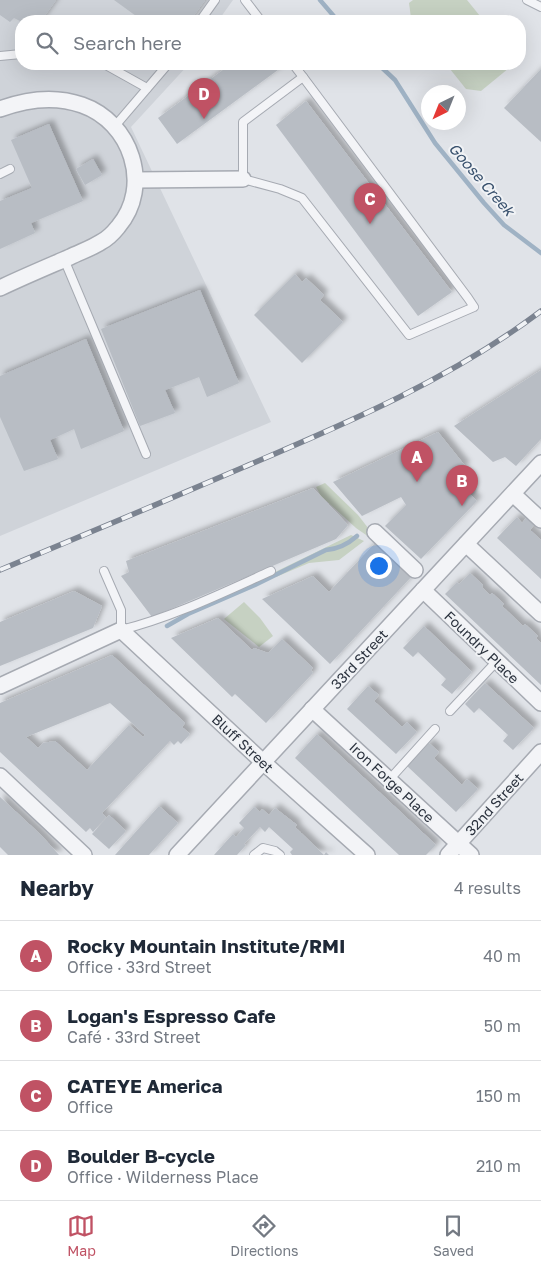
<!DOCTYPE html>
<meta charset="utf-8">
<style>
:root{--surface:#fff;--page:#f2f2f3;--text:#1f2937;--muted:#747a83;--line:#e0e1e3;--accent:#c05264}
body{margin:0;font-family:"Golos Text",sans-serif;background:var(--page);color:var(--text)}
.compass{position:absolute;left:421px;top:85px;width:45px;height:45px;border-radius:50%;background:var(--surface);box-shadow:0 5px 20px #0002;rotate:223deg}
.you{position:absolute;left:378px;top:565px;width:18px;height:18px;margin:-12px;border:4px solid #fff;border-radius:50%;background:#1a73e8;box-shadow:0 0 0 8px #1a73e833}
.badge{display:grid;place-items:center;width:32px;height:32px;border-radius:50%;background:var(--accent);color:#fff;font-size:16px;font-weight:700}
.pin{position:absolute;translate:-50% -41px;filter:drop-shadow(0 1px 2px #0008)}
.pin::after{content:'';position:absolute;top:26px;width:18px;height:15px;background:inherit;clip-path:polygon(0 0,100% 0,50% 100%)}
.list{margin:0;padding:0;list-style:none}
h2{display:flex;justify-content:space-between;align-items:center;height:65px;margin:0;padding:0 20px;font-size:21px}
h2 small{font-size:16px;font-weight:400;color:var(--muted)}
.list li{display:grid;grid-template-columns:32px 1fr auto;gap:15px;align-items:center;box-sizing:border-box;height:70px;padding:0 20px;border-top:1px solid var(--line)}
.list b{display:block;font-size:19px;white-space:nowrap}
.list p{margin:0;font-size:16px;white-space:nowrap;color:var(--muted)}
.list em{font-size:16px;font-style:normal;color:var(--muted)}
.icon{flex:none;width:28px;height:28px;fill:none;stroke:currentColor;stroke-width:2;stroke-linecap:round;stroke-linejoin:round}
.map{position:relative;flex:none;width:541px;height:855px;overflow:hidden}
.search{position:absolute;background:var(--surface);box-shadow:0 5px 20px #0002;left:15px;right:15px;top:15px;height:55px;display:flex;align-items:center;gap:12px;box-sizing:border-box;padding:0 18px;border-radius:20px;color:var(--muted);font-size:19px}
.sheet{height:345px;background:var(--surface)}
nav{display:flex;justify-content:space-around;align-items:center;box-sizing:border-box;height:70px;border-top:1px solid var(--line);background:var(--surface);font-size:14px;color:var(--muted)}
nav a{display:grid;justify-items:center;gap:2px}
nav .on{color:var(--accent)}
.map>svg:first-child{display:block}
.built{fill:#cfd3d9}
.green{fill:#c6d1c2}
.lines{fill:none;stroke-linecap:round;stroke-linejoin:round}
.stream{stroke:#9fb2c4;stroke-width:4.5}
.building{fill:#b8bdc4;fill-rule:evenodd;filter:url(#shadow)}
.lane-casing{stroke:#a6aab2;stroke-width:10}
.street-casing{stroke:#a6aab2;stroke-width:18}
.lane{stroke:#f3f4f7;stroke-width:8}
.street{stroke:#f3f4f7;stroke-width:15}
.rail-casing{stroke:#7b8390;stroke-width:5.5}
.rail{stroke:#f0f2f5;stroke-width:4;stroke-dasharray:11;stroke-linecap:butt}
.labels{text-anchor:middle;dominant-baseline:central;stroke-width:4;stroke-linejoin:round;paint-order:stroke}
.street-label{font-size:14px;fill:#2b323e;stroke:#f0f2f5}
.water-label{font-size:15px;font-style:italic;fill:#39516d;stroke:#f0f2f5}
</style>
<div class="map">
<svg width="541" height="855" viewBox="0 0 541 855">
<defs>
<filter id="shadow"><feDropShadow dx="4.5" dy="-4.5" stdDeviation="2.5" flood-color="#0004"/></filter>
</defs>
<rect width="100%" height="100%" fill="#e0e3e8"/>
<polygon class="built" points="0,0 233,0 218,21 21,21 21,64 189,64 131,127 271,422 0,536"/>
<g class="green">
<polygon points="413,0 467,0 484,21 413,21 411,18 409,3"/>
<polygon points="446,64 509,64 509,68 481,91 466,89"/>
<polygon points="325,483 358,515 372,533 369,537 356,528 321,496 316,487"/>
<polygon points="351,535 364,541 339,560 309,563 276,577 273,573"/>
<polygon points="244,602 260,618 273,636 259,647 224,619"/>
</g>
<g class="lines">
<g class="stream">
<polyline points="320,0 338,21"/>
<polyline points="378,64 395,80 435,143 484,203 504,225 541,253"/>
<path d="M167 626 188 614 255 585 326 550C338 549 348 544 357 536"/>
</g>
</g>
<g class="building">
<polygon points="0,0 56,0 41,21 21,21 21,29 17,26 20,21 14,18 10,22 0,15"/>
<polygon points="114,0 205,0 190,21 143,21"/>
<polygon points="231,64 286,64 177,144 158,118"/>
<polygon points="541,69 541,142 504,108"/>
<polygon points="306,101 452,292 418,316 276,125"/>
<polygon points="49,124 83,201 31,223 35,233 0,249 0,201 32,188 11,140"/>
<polygon points="93,159 102,175 85,185 76,169"/>
<polygon points="295,274 302,282 306,278 324,295 320,300 343,322 302,363 254,315"/>
<polygon points="200,290 239,383 207,397 199,377 165,390 175,413 140,426 101,329"/>
<polygon points="86,339 124,431 81,449 74,429 50,440 58,459 24,471 0,417 0,376"/>
<polygon points="541,370 541,439 516,466 505,457 493,462 454,426"/>
<polygon points="438,432 466,467 448,476 452,483 458,482 477,501 421,559 385,526 406,505 401,497 362,516 333,482"/>
<polygon points="313,488 348,525 336,539 152,617 121,576 129,572 126,561"/>
<polygon points="517,517 522,523 526,518 534,525 530,530 541,540 541,579 497,538"/>
<polygon points="377,541 413,575 330,664 262,599 313,576 329,592"/>
<polygon points="470,573 483,585 482,587 490,595 492,593 504,604 502,606 523,626 525,624 538,636 536,638 541,643 541,685 445,594 457,582 459,584"/>
<polygon points="74,591 102,606 93,628 0,666 0,622"/>
<polygon points="218,618 252,650 254,648 268,653 282,639 313,668 311,670 313,673 266,723 235,694 232,697 171,638"/>
<polygon points="424,626 472,672 452,694 441,685 446,679 418,652 413,657 403,648"/>
<path d="M112 655 185 723 182 727 190 734 181 744 178 741 174 745 170 741 102 813 106 817 93 832 90 828 86 832 0 752V703ZM110 703 145 735 143 737 129 725 87 770 55 741 43 743 38 748 26 737Z"/>
<polygon points="485,683 534,728 513,750 503,741 508,735 479,708 474,713 465,704"/>
<polygon points="368,686 379,695 374,701 402,727 407,722 417,732 396,754 347,709"/>
<polygon points="317,734 436,845 426,855 399,855 295,758"/>
<polygon points="429,743 439,752 434,758 462,785 467,779 478,789 456,812 407,766"/>
<polygon points="0,797 41,835 59,855 8,855 0,847"/>
<polygon points="159,806 178,823 149,855 115,855"/>
<polygon points="254,807 260,812 262,809 269,815 275,808 297,825 295,827 324,855 326,852 329,855 292,855 290,852 293,849 269,827 265,832 260,827 244,844 246,845 237,855 214,855 233,834 236,837 244,828 239,823"/>
<polygon points="109,815 126,831 109,849 92,834"/>
</g>
<g class="lines">
<g class="lane-casing">
<g id="lane">
<polyline points="245,0 261,21"/>
<polyline points="527,0 541,7"/>
<polyline points="200,21 215,0"/>
<polyline points="0,56 21,54"/>
<polyline points="104,64 147,88"/>
<polyline points="293,64 303,77"/>
<polygon points="303,77 468,298 474,307 409,335 302,198 280,189 243,179 243,122"/>
<polyline points="115,126 168,64"/>
<polyline points="0,174 10,169"/>
<polyline points="64,259 146,454"/>
<path d="M104 571 121 610V630C173 617 222 593 271 571"/>
<polyline points="450,711 497,661"/>
<polyline points="389,780 435,729"/>
<polyline points="254,855 263,848 275,851 280,855"/>
</g>
</g>
<g class="street-casing">
<g id="street">
<path d="M0 109C27 99 54 95 82 105 131 122 153 186 118 227 114 232 107 239 101 242 92 248 80 252 70 257 47 267 23 277 0 288"/>
<polyline points="136,180 243,179"/>
<polyline points="513,494 541,520"/>
<polyline points="375,532 415,570"/>
<polyline points="466,544 541,614"/>
<polyline points="423,590 541,703"/>
<polyline points="0,686 121,630 264,763 367,855"/>
<polyline points="312,709 471,855"/>
<polyline points="0,776 84,855"/>
<polyline points="177,855 541,463"/>
<polyline points="448,855 541,752"/>
</g>
</g>
<use href="#lane" class="lane"/>
<use href="#street" class="street"/>
<g class="rail-casing">
<path id="rail" d="M0 570C81 536 163 502 244 467 347 423 451 379 541 311"/>
</g>
<use href="#rail" class="rail"/>
</g>
<g class="labels">
<g class="street-label">
<text transform="translate(482 647) rotate(44)">Foundry Place</text>
<text transform="translate(359 659) rotate(-47)">33rd Street</text>
<text transform="translate(243 743) rotate(43)">Bluff Street</text>
<text transform="translate(392 782) rotate(43)">Iron Forge Place</text>
<text transform="translate(494 804) rotate(-48)">32nd Street</text>
</g>
<g class="water-label">
<text transform="translate(482 179) rotate(49)">Goose Creek</text>
</g>
</g>
</svg>
<svg class="compass" viewBox="-18 -18 36 36"><path d="M0-13l5 13h-10z" fill="#e53935"/><path d="M0 13l5-13h-10z" fill="#747a83"/></svg>
<div class="you"></div>
<div class="pin badge" style="left:417px;top:482px">A</div>
<div class="pin badge" style="left:462px;top:506px">B</div>
<div class="pin badge" style="left:370px;top:224px">C</div>
<div class="pin badge" style="left:204px;top:119px">D</div>
<div class="search"><svg class="icon" aria-label="search" viewBox="0 0 24 24"><circle cx="10" cy="10" r="6"/><path d="M15 15l6 6"/></svg>Search here</div>
</div>
<section class="sheet">
<h2>Nearby<small>4 results</small></h2>
<ul class="list">
<li><span class="badge">A</span><div><b>Rocky Mountain Institute/RMI</b><p>Office · 33rd Street</p></div><em>40 m</em></li>
<li><span class="badge">B</span><div><b>Logan's Espresso Cafe</b><p>Café · 33rd Street</p></div><em>50 m</em></li>
<li><span class="badge">C</span><div><b>CATEYE America</b><p>Office</p></div><em>150 m</em></li>
<li><span class="badge">D</span><div><b>Boulder B-cycle</b><p>Office · Wilderness Place</p></div><em>210 m</em></li>
</ul>
</section>
<nav>
<a class="on"><svg class="icon" aria-label="map" viewBox="0 0 24 24"><path d="M3 6l6-2 6 2 6-2v14l-6 2-6-2-6 2zM9 4v14M15 6v14"/></svg>Map</a>
<a><svg class="icon" aria-label="directions" viewBox="0 0 24 24"><path d="M12 3l9 9-9 9-9-9zM9 14v-3h6M13 9l2 2-2 2"/></svg>Directions</a>
<a><svg class="icon" aria-label="saved" viewBox="0 0 24 24"><path d="M7 4h10v16l-5-4-5 4z"/></svg>Saved</a>
</nav>
